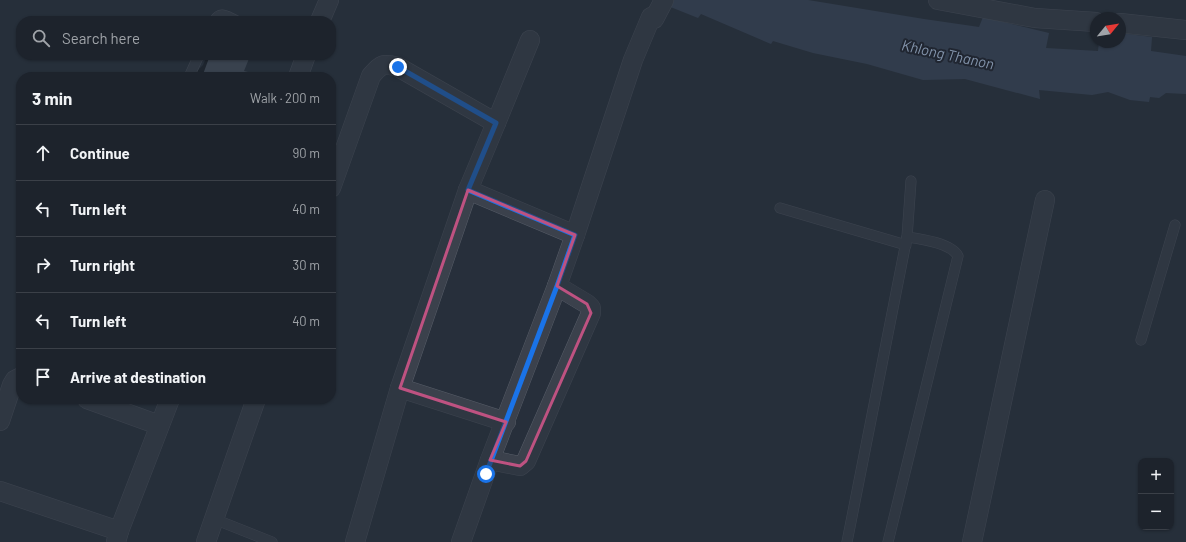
<!DOCTYPE html>
<meta charset="utf-8">
<style>
:root{--surface:#1d232c;--page:#252b34;--text:#f1f3f6;--muted:#a0a4a9;--line:#3b4048}
body{margin:0;font-family:Barlow,sans-serif;background:var(--page);color:var(--text)}
.controls{position:absolute;right:12px;bottom:12px;display:grid;overflow:hidden;border-radius:8px;box-shadow:0 1px 3px #0004}
.controls button{width:36px;height:36px;display:grid;place-items:center;padding:0;border:0;border-bottom:1px solid var(--line);background:var(--surface);color:var(--text);font:20px sans-serif}
.compass{position:absolute;left:1090px;top:12px;width:36px;height:36px;border-radius:50%;background:var(--surface);box-shadow:0 1px 3px #0004;rotate:60deg}
.stop{position:absolute;width:12px;height:12px;margin:-9px;border:3px solid #1a73e8;border-radius:50%;background:#fff}
.stop.end{background:#1a73e8;border-color:#fff;box-shadow:0 1px 4px #0008}
.list{margin:0;padding:0;list-style:none}
h2{display:flex;justify-content:space-between;align-items:center;height:52px;margin:0;padding:0 16px;font-size:17px}
h2 small{font-size:13px;font-weight:400;color:var(--muted)}
.list li{display:grid;grid-template-columns:26px 1fr auto;gap:12px;align-items:center;box-sizing:border-box;height:56px;padding:0 16px;border-top:1px solid var(--line)}
.list b{display:block;font-size:15px;white-space:nowrap}
.list em{font-size:13px;font-style:normal;color:var(--muted)}
.icon{flex:none;width:22px;height:22px;fill:none;stroke:currentColor;stroke-width:2;stroke-linecap:round;stroke-linejoin:round}
.map{position:relative;flex:none;width:1186px;height:542px;overflow:hidden}
.search{position:absolute;background:var(--surface);box-shadow:0 1px 3px #0004;left:16px;top:16px;width:320px;height:44px;display:flex;align-items:center;gap:10px;box-sizing:border-box;padding:0 14px;border-radius:16px;color:var(--muted);font-size:15px}
.panel{position:absolute;background:var(--surface);box-shadow:0 1px 3px #0004;left:16px;top:72px;width:320px;height:332px;border-radius:16px}
.map>svg:first-child{display:block}
.water{fill:#3f4d62}
.shadow{fill:#0007}
.building{fill:#505a67}
.lines{fill:none;stroke-linecap:round;stroke-linejoin:round}
.service-casing{stroke:#565c67;stroke-width:11}
.minor-casing{stroke:#565c67;stroke-width:20}
.service{stroke:#3b414c;stroke-width:10}
.minor{stroke:#3b414c;stroke-width:19}
.route{stroke:#1a73e8;stroke-width:5}
.marked{fill:none;stroke:#be5281;stroke-width:3;stroke-linejoin:round}
.labels{text-anchor:middle;dominant-baseline:central;stroke-width:4;stroke-linejoin:round;paint-order:stroke}
.water-label{font-size:15px;font-style:italic;fill:#8293aa;stroke:#202631}
</style>
<div class="map">
<svg width="1186" height="542" viewBox="0 0 1186 542">
<rect width="100%" height="100%" fill="#272f3b"/>
<polygon class="water" points="670,0 808,0 924,19 979,27 983,17 1049,33 1046,48 1098,51 1099,42 1120,42 1120,33 1152,37 1151,51 1186,56 1186,94 1166,93 1159,98 1150,97 1149,102 1130,100 1108,92 1092,95 1039,90 1040,99 965,79 923,80 867,64 813,53 773,41 771,44 701,14 698,18 668,6"/>
<polygon class="shadow" points="209,55 243,55 243,72 245,77 194,77 196,72 203,65 206,58"/>
<polygon class="building" points="214,55 246,55 250,56 244,71 248,72 246,77 202,77 209,58 213,59"/>
<g class="lines">
<g class="service-casing">
<g id="service">
<path d="M214 21C221 10 227 17 237 21"/>
<polyline points="189,77 199,55"/>
<polyline points="780,208 906,245"/>
<polyline points="907,237 911,181"/>
<polyline points="1141,340 1175,225"/>
<polyline points="214,519 272,542"/>
<path d="M847 542 907 237C921 239 951 243 958 256L888 542"/>
</g>
</g>
<g class="minor-casing">
<g id="minor">
<polyline points="938,0 1035,18 1096,22"/>
<polyline points="654,19 664,0"/>
<polyline points="320,21 329,0"/>
<polyline points="1120,23 1186,30"/>
<polyline points="298,77 306,55"/>
<polyline points="496,123 530,40"/>
<path d="M331 188 371 76C381 64 383 63 398 67L496 123 468 190 400 388 355 542"/>
<polyline points="575,235 633,60 651,17"/>
<polyline points="400,388 506,422"/>
<polyline points="87,399 159,425"/>
<polyline points="0,421 12,385 15,380 21,377"/>
<polyline points="490,460 520,466 526,461 591,313 591,308 587,304 557,286"/>
<polyline points="0,491 119,531"/>
<polyline points="116,542 119,531 170,399"/>
<polyline points="206,542 256,399"/>
<polyline points="461,542 490,460 557,286 575,235 468,190"/>
<polyline points="972,542 1045,200"/>
</g>
</g>
<use href="#service" class="service"/>
<use href="#minor" class="minor"/>
</g>
<g class="lines">
<polyline class="route" points="398,67 496,123 468,190 575,235 557,286 486,474"/>
</g>
<path d="M0 0H1186V542H0ZM468 190 575 235 557 286 587 304 591 313 526 461 520 466 490 460 506 422 400 388Z" fill="#272f3b" fill-opacity=".55" fill-rule="evenodd"/>
<path class="marked" d="M468 190 575 235 557 286 587 304 591 313 526 461 520 466 490 460 506 422 400 388Z"/>
<g class="labels">
<g class="water-label">
<text transform="translate(948 54) rotate(12)">Khlong Thanon</text>
</g>
</g>
</svg>
<div class="controls">
<button>+</button>
<button>−</button>
</div>
<svg class="compass" viewBox="-18 -18 36 36"><path d="M0-13l5 13h-10z" fill="#e53935"/><path d="M0 13l5-13h-10z" fill="#a0a4a9"/></svg>
<div class="stop" style="left:486px;top:474px"></div>
<div class="stop end" style="left:398px;top:67px"></div>
<div class="search"><svg class="icon" aria-label="search" viewBox="0 0 24 24"><circle cx="10" cy="10" r="6"/><path d="M15 15l6 6"/></svg>Search here</div>
<section class="panel">
<h2>3 min<small>Walk · 200 m</small></h2>
<ul class="list">
<li><svg class="icon" aria-label="ahead" viewBox="0 0 24 24"><path d="M12 20V5M6 11l6-6 6 6"/></svg><div><b>Continue</b></div><em>90 m</em></li>
<li><svg class="icon" aria-label="left" viewBox="0 0 24 24"><path d="M17 20v-9H6M10 6l-5 5 5 5"/></svg><div><b>Turn left</b></div><em>40 m</em></li>
<li><svg class="icon" aria-label="right" viewBox="0 0 24 24"><path d="M7 20v-9h11M14 6l5 5-5 5"/></svg><div><b>Turn right</b></div><em>30 m</em></li>
<li><svg class="icon" aria-label="left" viewBox="0 0 24 24"><path d="M17 20v-9H6M10 6l-5 5 5 5"/></svg><div><b>Turn left</b></div><em>40 m</em></li>
<li><svg class="icon" aria-label="arrive" viewBox="0 0 24 24"><path d="M6 21V4h12l-3 4 3 4H6"/></svg><div><b>Arrive at destination</b></div></li>
</ul>
</section>
</div>
